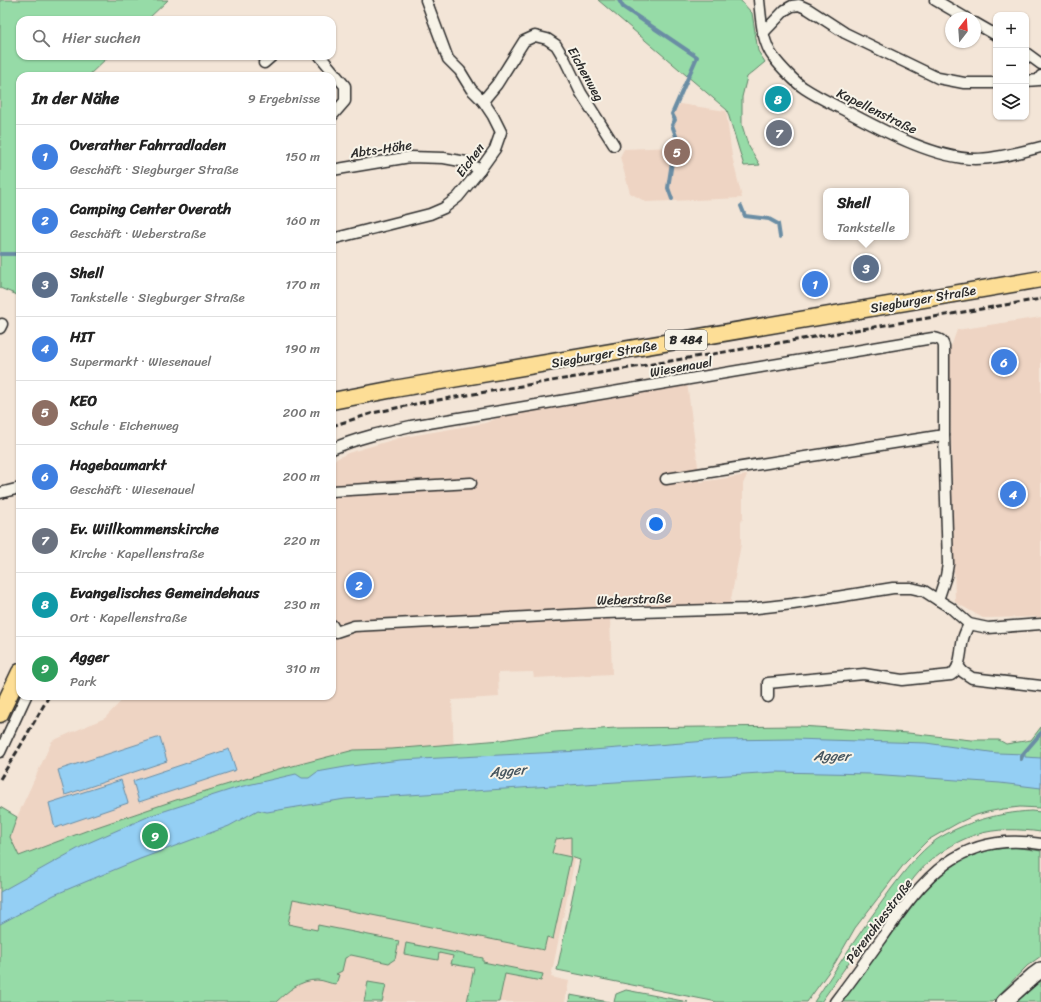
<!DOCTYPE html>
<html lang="de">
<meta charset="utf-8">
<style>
:root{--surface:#fff;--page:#f2f2f2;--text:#222;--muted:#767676;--line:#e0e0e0;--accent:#1a73e8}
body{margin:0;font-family:Sriracha,sans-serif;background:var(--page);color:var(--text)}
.controls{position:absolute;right:12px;top:12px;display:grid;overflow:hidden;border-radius:8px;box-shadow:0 1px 3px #0004}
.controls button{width:36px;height:36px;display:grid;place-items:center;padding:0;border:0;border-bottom:1px solid var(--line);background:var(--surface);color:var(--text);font:20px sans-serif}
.compass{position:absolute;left:945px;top:12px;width:36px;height:36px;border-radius:50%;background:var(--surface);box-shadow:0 1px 3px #0004;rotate:17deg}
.you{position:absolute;left:656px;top:524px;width:14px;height:14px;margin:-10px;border:3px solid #fff;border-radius:50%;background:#1a73e8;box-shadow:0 0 0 6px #1a73e833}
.badge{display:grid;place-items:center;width:26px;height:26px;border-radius:50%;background:var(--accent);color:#fff;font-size:13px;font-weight:700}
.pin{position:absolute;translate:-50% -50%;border:2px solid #fff;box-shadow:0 1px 4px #0006}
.popup{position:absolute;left:823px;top:188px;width:86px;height:52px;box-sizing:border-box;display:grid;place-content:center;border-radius:8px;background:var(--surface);filter:drop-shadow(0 1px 3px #0005);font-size:13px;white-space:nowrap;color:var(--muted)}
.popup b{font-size:15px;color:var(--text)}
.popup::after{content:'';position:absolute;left:50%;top:100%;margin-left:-8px;border:8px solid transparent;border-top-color:var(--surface)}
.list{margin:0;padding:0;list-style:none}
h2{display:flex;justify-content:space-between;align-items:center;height:52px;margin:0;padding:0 16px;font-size:17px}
h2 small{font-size:13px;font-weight:400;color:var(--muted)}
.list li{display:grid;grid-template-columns:26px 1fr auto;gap:12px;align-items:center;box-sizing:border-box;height:64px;padding:0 16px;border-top:1px solid var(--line)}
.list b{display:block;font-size:15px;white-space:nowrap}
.list p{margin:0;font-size:13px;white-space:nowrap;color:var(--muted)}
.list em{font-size:13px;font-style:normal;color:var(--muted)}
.icon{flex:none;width:22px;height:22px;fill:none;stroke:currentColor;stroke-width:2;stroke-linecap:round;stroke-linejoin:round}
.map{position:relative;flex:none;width:1041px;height:1002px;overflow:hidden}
.search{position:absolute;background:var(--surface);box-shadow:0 1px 3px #0004;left:16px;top:16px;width:320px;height:44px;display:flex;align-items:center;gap:10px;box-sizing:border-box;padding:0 14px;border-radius:12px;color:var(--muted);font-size:15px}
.panel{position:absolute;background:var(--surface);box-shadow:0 1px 3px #0004;left:16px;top:72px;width:320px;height:628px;border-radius:12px}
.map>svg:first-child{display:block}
.built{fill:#eed4c3}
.green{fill:#96dba7;stroke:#608369;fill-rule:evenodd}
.water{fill:#94cff4;stroke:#6a8da4}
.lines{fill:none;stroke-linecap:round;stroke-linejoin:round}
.stream{stroke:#6a8da4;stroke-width:4}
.street-casing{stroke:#2b2b2b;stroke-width:13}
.secondary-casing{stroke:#2b2b2b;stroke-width:18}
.primary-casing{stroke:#2b2b2b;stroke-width:19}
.street{stroke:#f7f3e8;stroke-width:10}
.secondary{stroke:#f7f3e8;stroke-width:15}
.primary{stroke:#fdde96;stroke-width:16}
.rail{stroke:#2b2b2b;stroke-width:3;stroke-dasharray:6 3;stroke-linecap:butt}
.labels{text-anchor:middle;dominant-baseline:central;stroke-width:4;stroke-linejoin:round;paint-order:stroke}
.shield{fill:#f7f3e8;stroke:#686764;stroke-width:1}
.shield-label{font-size:12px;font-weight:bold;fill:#2b2b2b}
.street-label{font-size:13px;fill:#2b2b2b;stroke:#f7f3e8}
.water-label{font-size:14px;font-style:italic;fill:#45545d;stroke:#f7f3e8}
</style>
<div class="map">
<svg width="1041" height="1002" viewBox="0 0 1041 1002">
<rect width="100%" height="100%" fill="#f3e5d7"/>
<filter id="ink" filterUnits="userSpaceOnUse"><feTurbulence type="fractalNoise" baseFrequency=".025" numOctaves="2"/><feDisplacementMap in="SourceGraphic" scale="8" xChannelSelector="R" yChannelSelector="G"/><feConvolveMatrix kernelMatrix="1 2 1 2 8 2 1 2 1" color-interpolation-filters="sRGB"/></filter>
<g filter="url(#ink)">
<g class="built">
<polygon points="680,104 726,111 732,156 742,198 646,202 630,193 620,157 624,149 674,147 677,140 677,132 673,126 677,120 672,114"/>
<polygon points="1041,317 1041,617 983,618 955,602 949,352 957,330"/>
<polygon points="687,382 700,482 747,475 743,484 743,519 741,522 741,544 729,610 610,617 612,674 534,678 533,672 498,673 499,697 452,700 454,758 244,779 91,829 18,856 10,837 17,817 52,741 105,718 126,696 332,696 332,461 348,453 399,438 485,423 503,416"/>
<polygon points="583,819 551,977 569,981 565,1002 227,1002 278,882 427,830"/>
</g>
<g class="green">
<polygon points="0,0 168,0 147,20 20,20 20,56 109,56 88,76 20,76 20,296 0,288"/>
<polygon points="598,0 740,0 752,13 758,51 765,62 747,77 742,97 742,125 748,145 760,165 744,166 727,110"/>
<path d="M800 726 908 733 971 740H999L1006 744 1031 740 1041 727V808L1020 807 1003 809 987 812 973 816 958 823 928 840 905 863 855 928 835 963 807 1002H717L557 970 580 860 571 857 553 939 547 937 544 950 293 899 288 924 317 930 318 925 399 941 395 959 389 963 351 955 345 958 342 971 336 974 339 975 336 984C330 984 324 980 317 980 300 980 288 991 276 1002H0V807L17 817 10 837 19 856 91 829 176 800 285 767V768L354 750 392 749 501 740 555 732 616 728ZM571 837V857L552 853 556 839Z"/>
<path d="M1031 811 1041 812V832C1019 829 997 828 975 835 959 840 943 850 930 861 923 867 916 875 910 883 876 919 850 962 821 1002H814C839 964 864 926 891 889 904 872 918 853 936 840 964 822 998 813 1031 811Z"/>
<polygon points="1014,847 1041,851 1041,956 1027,966 992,1002 842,1002 923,892 944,872 965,858 990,850"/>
<polygon points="406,943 483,958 483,962 543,974 541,981 505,974 499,1002 467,1002 474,968 451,964 453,956 439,953 438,960 404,954"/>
<polygon points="1041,981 1041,1002 1016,1002"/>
<polygon points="368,982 386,985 382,1002 364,1002"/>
<polygon points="626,990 688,1002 614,1002 616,994"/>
<polygon points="570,995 609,1002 569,1002"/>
</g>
<g class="water">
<polygon points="160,737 167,761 65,795 58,770"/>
<polygon points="793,739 926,743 997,753 1025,754 1025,757 1041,758 1041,788 1000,783 871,774 776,772 345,799 267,812 258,810 229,826 140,859 54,895 0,924 0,892 88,843 152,815 239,787 296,774 302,778 309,778 317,772 351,766 400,760 580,751 720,740"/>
<polygon points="229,749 236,770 139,802 133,781"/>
<polygon points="121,780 128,803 55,828 49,803"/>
</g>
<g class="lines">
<g class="stream">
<polyline points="619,0 623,7 697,57 672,114 675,120 672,125 676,136 668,188 672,199"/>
<polyline points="741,206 745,216 769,219 778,224 780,237"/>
<polyline points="0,254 20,254"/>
<polyline points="1021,759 1023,754 1041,733"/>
</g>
<g class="street-casing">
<g id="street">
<path d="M759 0C761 19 762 43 774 58 780 66 796 83 804 88 819 98 835 105 850 113 886 132 934 158 975 159 997 159 1020 152 1041 147"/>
<polyline points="935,0 966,18"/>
<polyline points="975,23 996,35"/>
<polyline points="763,33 785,10 792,6 799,5 808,9 845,33 938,78 964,83 996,83"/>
<polyline points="1026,53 1041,64"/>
<polyline points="320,56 345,86 345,101 332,116"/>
<polyline points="264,63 272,56"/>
<polyline points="1026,81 1039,80 1041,76"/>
<polyline points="483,101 497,84 524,41 535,36 547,39 556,45 565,60 581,93 614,145"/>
<polyline points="332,170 410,157 444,158 466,162 480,170"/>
<polyline points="332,239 430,214 444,208 458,197 480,170 495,149 501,132 493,116 483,101 471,89 460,71 448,59 426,0"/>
<polyline points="0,328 2,324"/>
<path d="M332 449C357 438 384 432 411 426L933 338C940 339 942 340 944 346V435L948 564 946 576 938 600 951 608 969 624 988 628 1041 624"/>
<polyline points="666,479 944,435"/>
<polyline points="332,491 471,483"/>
<polyline points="0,493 20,488"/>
<polyline points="332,625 336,632 354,626 605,613 748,609 793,604 893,588 911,588 924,591 938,600"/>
<polyline points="958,666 963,672 972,678 1041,686"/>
<path d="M768 697V683L864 674 902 680 951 675C962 667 960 651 963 639 964 634 967 629 969 624"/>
<polyline points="0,752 26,696"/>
<path d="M835 1002C851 981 867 959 882 938 923 878 960 830 1041 844"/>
</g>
</g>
<g class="secondary-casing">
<polyline id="secondary" points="1004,1002 1034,975 1041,970"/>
</g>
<g class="primary-casing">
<g id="primary">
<polyline points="332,401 394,389 1041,279"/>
<polyline points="0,714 20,672"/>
</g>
</g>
<use href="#street" class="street"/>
<use href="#secondary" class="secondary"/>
<use href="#primary" class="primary"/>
<g class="rail">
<polyline points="332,426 373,413 420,403 1041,299"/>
<polyline points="0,779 21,745 49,696"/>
</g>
</g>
</g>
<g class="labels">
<rect class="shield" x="665" y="330" width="42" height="20" rx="3"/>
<g class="shield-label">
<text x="686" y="340">B 484</text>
</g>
<g class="street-label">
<text transform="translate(586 74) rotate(61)">Eichenweg</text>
<text transform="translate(877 111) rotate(26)">Kapellenstraße</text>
<text transform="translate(381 149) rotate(-8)">Abts-Höhe</text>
<text transform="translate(470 160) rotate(-53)">Eichen</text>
<text transform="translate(923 299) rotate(-10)">Siegburger Straße</text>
<text transform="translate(604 354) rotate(-10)">Siegburger Straße</text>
<text transform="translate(681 367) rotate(-10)">Wiesenauel</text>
<text transform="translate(634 599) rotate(-2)">Weberstraße</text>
<text transform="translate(879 921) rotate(-53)">Pérenchiesstraße</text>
</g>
<g class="water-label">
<text transform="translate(832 756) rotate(1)">Agger</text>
<text transform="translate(508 771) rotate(-5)">Agger</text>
</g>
</g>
</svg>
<div class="controls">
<button>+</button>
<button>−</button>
<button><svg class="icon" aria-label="layers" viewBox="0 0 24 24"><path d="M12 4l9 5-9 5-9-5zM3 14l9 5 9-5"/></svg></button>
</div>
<svg class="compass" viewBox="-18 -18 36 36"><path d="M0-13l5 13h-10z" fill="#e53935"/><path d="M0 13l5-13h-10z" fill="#767676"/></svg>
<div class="you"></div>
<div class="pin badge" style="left:815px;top:284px;background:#3f7fe0">1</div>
<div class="pin badge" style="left:359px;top:585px;background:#3f7fe0">2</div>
<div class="pin badge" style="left:866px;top:268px;background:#5c6f8a">3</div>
<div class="popup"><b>Shell</b>Tankstelle</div>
<div class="pin badge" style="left:1013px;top:494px;background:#3f7fe0">4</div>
<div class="pin badge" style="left:677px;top:152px;background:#8d6e63">5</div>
<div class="pin badge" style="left:1004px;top:362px;background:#3f7fe0">6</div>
<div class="pin badge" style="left:779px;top:133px;background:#6b7280">7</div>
<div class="pin badge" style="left:778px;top:99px;background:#0f9aa8">8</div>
<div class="pin badge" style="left:155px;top:836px;background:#2e9e5b">9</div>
<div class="search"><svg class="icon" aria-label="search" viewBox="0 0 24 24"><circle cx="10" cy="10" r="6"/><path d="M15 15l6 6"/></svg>Hier suchen</div>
<section class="panel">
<h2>In der Nähe<small>9 Ergebnisse</small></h2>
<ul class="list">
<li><span class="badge" style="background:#3f7fe0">1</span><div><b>Overather Fahrradladen</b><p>Geschäft · Siegburger Straße</p></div><em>150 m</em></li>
<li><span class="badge" style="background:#3f7fe0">2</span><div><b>Camping Center Overath</b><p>Geschäft · Weberstraße</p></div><em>160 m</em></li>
<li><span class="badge" style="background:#5c6f8a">3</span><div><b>Shell</b><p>Tankstelle · Siegburger Straße</p></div><em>170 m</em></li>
<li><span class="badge" style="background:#3f7fe0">4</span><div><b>HIT</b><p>Supermarkt · Wiesenauel</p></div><em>190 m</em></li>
<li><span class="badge" style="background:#8d6e63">5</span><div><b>KEO</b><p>Schule · Eichenweg</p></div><em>200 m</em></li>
<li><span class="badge" style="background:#3f7fe0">6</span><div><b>Hagebaumarkt</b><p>Geschäft · Wiesenauel</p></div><em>200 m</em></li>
<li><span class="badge" style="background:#6b7280">7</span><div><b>Ev. Willkommenskirche</b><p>Kirche · Kapellenstraße</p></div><em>220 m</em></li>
<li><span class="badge" style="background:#0f9aa8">8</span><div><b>Evangelisches Gemeindehaus</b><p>Ort · Kapellenstraße</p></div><em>230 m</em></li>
<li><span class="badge" style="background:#2e9e5b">9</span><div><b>Agger</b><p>Park</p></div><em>310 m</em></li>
</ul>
</section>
</div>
